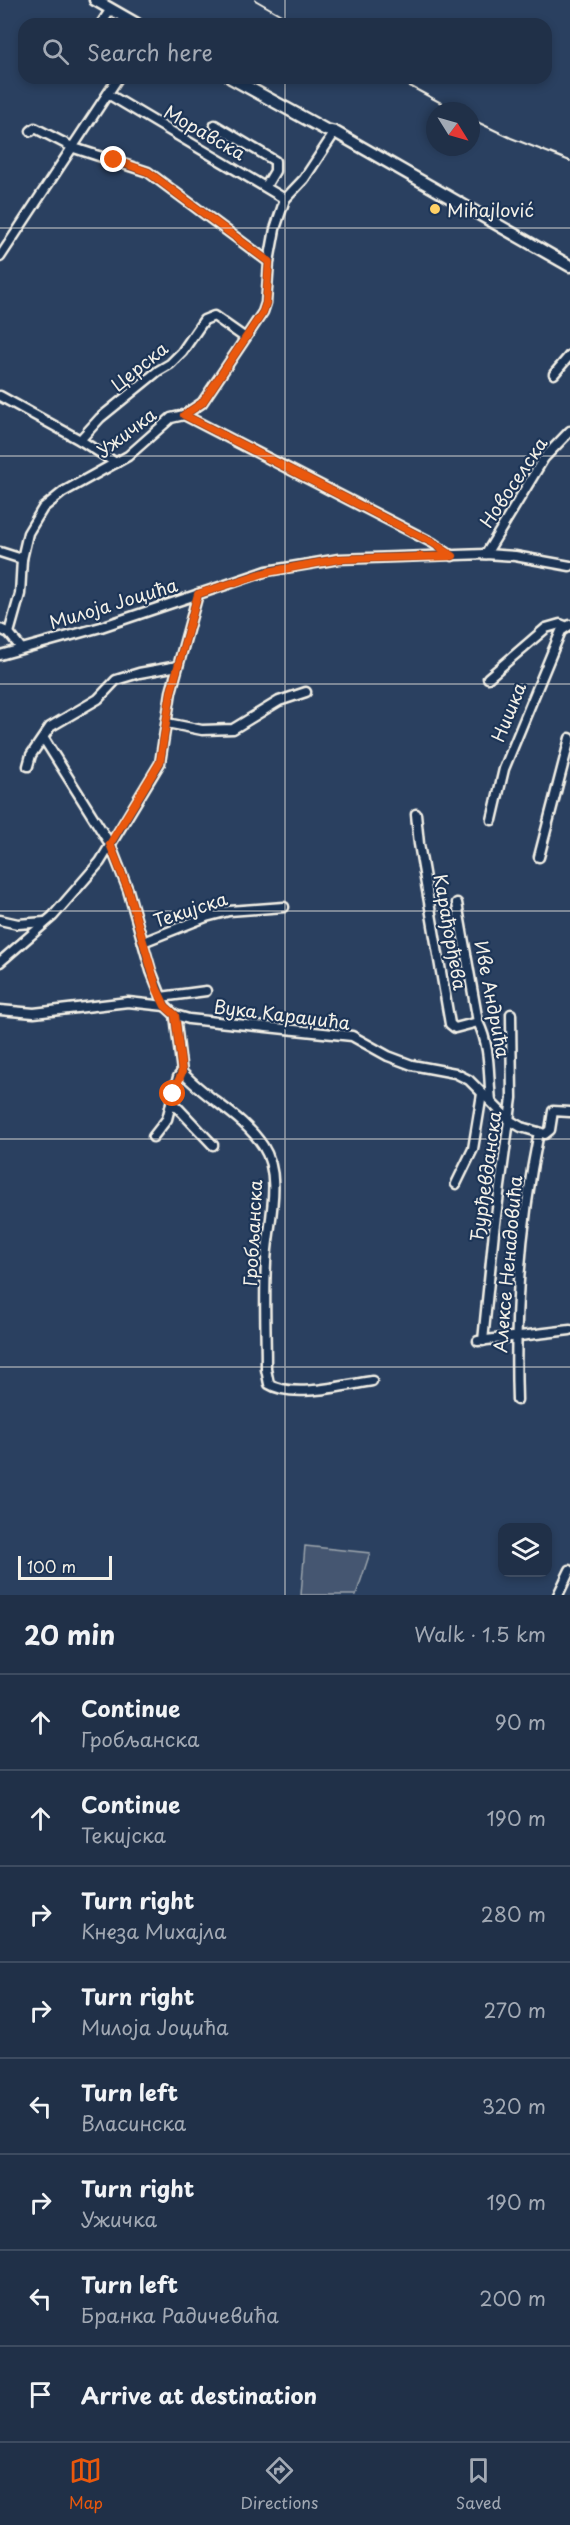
<!DOCTYPE html>
<meta charset="utf-8">
<style>
:root{--surface:#203048;--page:#2d3c52;--text:#f1f3f6;--muted:#a2a9b4;--line:#3d4b60;--accent:#ea580c}
body{margin:0;font-family:"Playpen Sans",sans-serif;background:var(--page);color:var(--text)}
.controls{position:absolute;right:18px;bottom:18px;display:grid;overflow:hidden;border-radius:12px;box-shadow:0 3px 9px #0003}
.controls button{width:54px;height:54px;display:grid;place-items:center;padding:0;border:0;border-bottom:2px solid var(--line);background:var(--surface);color:var(--text);font:30px sans-serif}
.compass{position:absolute;left:426px;top:102px;width:54px;height:54px;border-radius:50%;background:var(--surface);box-shadow:0 3px 9px #0003;rotate:127deg}
.scale{position:absolute;left:18px;bottom:15px;width:94px;box-sizing:border-box;padding-left:6px;border:3px solid #f4f1e8;border-top:0;font-size:16px;line-height:21px;white-space:nowrap;color:#f4f1e8;-webkit-text-stroke:4px #1d3557;paint-order:stroke}
.stop{position:absolute;width:18px;height:18px;margin:-14px;border:4px solid #ea580c;border-radius:50%;background:#fff}
.stop.end{background:#ea580c;border-color:#fff;box-shadow:0 2px 6px #0008}
.list{margin:0;padding:0;list-style:none}
h2{display:flex;justify-content:space-between;align-items:center;height:78px;margin:0;padding:0 24px;font-size:26px}
h2 small{font-size:20px;font-weight:400;color:var(--muted)}
.list li{display:grid;grid-template-columns:39px 1fr auto;gap:18px;align-items:center;box-sizing:border-box;height:96px;padding:0 24px;border-top:2px solid var(--line)}
.list b{display:block;font-size:22px;white-space:nowrap}
.list p{margin:0;font-size:20px;white-space:nowrap;color:var(--muted)}
.list em{font-size:20px;font-style:normal;color:var(--muted)}
.icon{flex:none;width:33px;height:33px;fill:none;stroke:currentColor;stroke-width:2;stroke-linecap:round;stroke-linejoin:round}
.map{position:relative;flex:none;width:570px;height:1595px;overflow:hidden}
.search{position:absolute;background:var(--surface);box-shadow:0 3px 9px #0003;left:18px;right:18px;top:18px;height:66px;display:flex;align-items:center;gap:15px;box-sizing:border-box;padding:0 21px;border-radius:18px;color:var(--muted);font-size:22px}
.sheet{height:846px;background:var(--surface)}
nav{display:flex;justify-content:space-around;align-items:center;box-sizing:border-box;height:84px;border-top:2px solid var(--line);background:var(--surface);font-size:16px;color:var(--muted)}
nav a{display:grid;justify-items:center;gap:3px}
nav .on{color:var(--accent)}
.map>svg:first-child{display:block}
.green{fill:#445771;stroke:#9ca4ac;stroke-width:1.5}
.lines{fill:none;stroke-linecap:round;stroke-linejoin:round}
.minor-casing{stroke:#f4f1e8;stroke-width:13}
.major-casing{stroke:#f4f1e8;stroke-width:15}
.minor{stroke:#1d3557;stroke-width:8}
.major{stroke:#1d3557;stroke-width:10}
.rail{stroke:#f4f1e8;stroke-width:2}
.route{stroke:#ea580c;stroke-width:8}
.grid{fill:none;stroke:#f4f1e8;stroke-width:1.5;stroke-opacity:0.55}
.poi-dot{fill:#ffd166;stroke:#1d3557;stroke-width:2}
.labels{text-anchor:middle;dominant-baseline:central;stroke-width:4.5;stroke-linejoin:round;paint-order:stroke}
.street-label{font-size:18px;fill:#f4f1e8;stroke:#1d3557}
.poi-label{font-size:18px;fill:#f4f1e8;stroke:#1d3557;text-anchor:start}
</style>
<div class="map">
<svg width="570" height="1595" viewBox="0 0 570 1595">
<rect width="100%" height="100%" fill="#2a4060"/>
<filter id="ink" filterUnits="userSpaceOnUse"><feTurbulence type="fractalNoise" baseFrequency=".0167" numOctaves="2"/><feDisplacementMap in="SourceGraphic" scale="12" xChannelSelector="R" yChannelSelector="G"/><feConvolveMatrix kernelMatrix="1 2 1 2 8 2 1 2 1" color-interpolation-filters="sRGB"/></filter>
<g filter="url(#ink)">
<polygon class="green" points="305,1546 370,1553 356,1595 301,1595"/>
<g class="lines">
<g class="minor-casing">
<g id="minor">
<polyline points="101,24 111,9"/>
<polyline points="108,94 285,199"/>
<polyline points="215,125 275,161 275,171 266,186"/>
<polyline points="31,131 35,128 74,148 148,172 269,262"/>
<polyline points="0,257 118,78"/>
<polyline points="554,374 570,355"/>
<polyline points="0,396 80,440 116,463"/>
<polyline points="184,415 433,543 452,556"/>
<polyline points="80,440 100,418 158,371 170,364 182,352 204,320 214,316 244,337"/>
<polyline points="0,552 22,559"/>
<polyline points="486,554 544,458 570,431"/>
<polyline points="0,629 9,633 21,648"/>
<polyline points="9,633 20,594 22,559 28,533 43,508 63,492 128,456 171,418 184,415 202,403 263,312 266,303 269,262 275,229 285,199 304,179 335,132"/>
<polyline points="0,655 101,627 267,571 339,559 486,554 515,556 570,566"/>
<polyline points="488,678 546,628 560,624 565,626"/>
<polyline points="167,723 202,730 233,729 279,701 306,692"/>
<polyline points="44,739 110,844 128,890 151,971 165,1006 175,1015 189,1019 352,1036 388,1056 412,1065 455,1073 469,1080 509,1120 521,1127 545,1134 550,1130 553,1111 570,1112"/>
<polyline points="28,766 31,755 50,727 98,699 116,680 139,673 178,666"/>
<polyline points="416,814 419,844 450,1024 455,1028 478,1022"/>
<polyline points="492,820 504,769 561,631 570,625"/>
<polyline points="539,857 570,738"/>
<path d="M457 903 478 1022C491 1048 488 1073 491 1101"/>
<polyline points="0,920 18,924 45,922"/>
<polyline points="143,942 206,917 229,911 284,907"/>
<polyline points="0,962 53,916 100,862 160,763 171,692 198,594"/>
<polyline points="161,997 206,991"/>
<polyline points="0,1010 34,1013 128,1002 165,1006"/>
<path d="M175 1015 182 1072C206 1099 243 1115 263 1146 284 1178 267 1227 266 1263 264 1298 266 1334 266 1369L269 1384C292 1399 346 1385 372 1381"/>
<polyline points="171,1103 177,1107 213,1145"/>
<polyline points="153,1137 167,1119 178,1077 182,1072"/>
<polyline points="456,1184 473,1149 482,1094"/>
<polyline points="478,1341 570,1330"/>
<polyline points="483,1341 494,1231 512,1098 511,1014"/>
<path d="M517 1400C514 1310 521 1220 539 1132"/>
<polyline points="558,1595 570,1570"/>
</g>
</g>
<g class="major-casing">
<g id="major">
<polyline points="95,0 137,24"/>
<polyline points="231,78 326,130 335,132 570,266"/>
</g>
</g>
<use href="#minor" class="minor"/>
<use href="#major" class="major"/>
<g class="rail">
<polyline points="255,0 297,24"/>
<polyline points="395,78 456,111"/>
<polyline points="471,119 511,138 570,161"/>
</g>
</g>
</g>
<g class="lines" filter="url(#ink)">
<polyline class="route" points="114,160 148,172 269,262 266,303 263,312 202,403 184,415 433,543 453,556 339,559 267,572 198,594 171,692 160,762 110,844 128,890 157,989 165,1006 175,1015 182,1072 173,1094"/>
</g>
<path class="grid" d="M285 0V24M285 78V1595M0 228H570M0 456H570M0 684H570M0 911H570M0 1139H570M0 1367H570"/>
<circle class="poi-dot" cx="435" cy="209" r="6"/>
<g class="labels">
<g class="street-label">
<text transform="translate(205 132) rotate(30)">Моравска</text>
<text transform="translate(139 366) rotate(-39)">Церска</text>
<text transform="translate(126 432) rotate(-37)">Ужичка</text>
<text transform="translate(513 482) rotate(-56)">Новоселска</text>
<text transform="translate(113 603) rotate(-17)">Милоја Јоцића</text>
<text transform="translate(508 712) rotate(-68)">Нишка</text>
<text transform="translate(190 909) rotate(-18)">Текијска</text>
<text transform="translate(451 932) rotate(80)">Карађорђева</text>
<text transform="translate(493 999) rotate(79)">Иве Андрића</text>
<text transform="translate(282 1014) rotate(7)">Вука Караџића</text>
<text transform="translate(485 1176) rotate(-82)">Ђурђевданска</text>
<text transform="translate(252 1233) rotate(-87)">Гробљанска</text>
<text transform="translate(507 1264) rotate(-85)">Алексе Ненадовића</text>
</g>
<g class="poi-label">
<text x="447" y="209">Mihajlović</text>
</g>
</g>
</svg>
<div class="controls">
<button><svg class="icon" aria-label="layers" viewBox="0 0 24 24"><path d="M12 4l9 5-9 5-9-5zM3 14l9 5 9-5"/></svg></button>
</div>
<svg class="compass" viewBox="-18 -18 36 36"><path d="M0-13l5 13h-10z" fill="#e53935"/><path d="M0 13l5-13h-10z" fill="#a2a9b4"/></svg>
<div class="scale">100 m</div>
<div class="stop" style="left:173px;top:1094px"></div>
<div class="stop end" style="left:114px;top:160px"></div>
<div class="search"><svg class="icon" aria-label="search" viewBox="0 0 24 24"><circle cx="10" cy="10" r="6"/><path d="M15 15l6 6"/></svg>Search here</div>
</div>
<section class="sheet">
<h2>20 min<small>Walk · 1.5 km</small></h2>
<ul class="list">
<li><svg class="icon" aria-label="ahead" viewBox="0 0 24 24"><path d="M12 20V5M6 11l6-6 6 6"/></svg><div><b>Continue</b><p>Гробљанска</p></div><em>90 m</em></li>
<li><svg class="icon" aria-label="ahead" viewBox="0 0 24 24"><path d="M12 20V5M6 11l6-6 6 6"/></svg><div><b>Continue</b><p>Текијска</p></div><em>190 m</em></li>
<li><svg class="icon" aria-label="right" viewBox="0 0 24 24"><path d="M7 20v-9h11M14 6l5 5-5 5"/></svg><div><b>Turn right</b><p>Кнеза Михајла</p></div><em>280 m</em></li>
<li><svg class="icon" aria-label="right" viewBox="0 0 24 24"><path d="M7 20v-9h11M14 6l5 5-5 5"/></svg><div><b>Turn right</b><p>Милоја Јоцића</p></div><em>270 m</em></li>
<li><svg class="icon" aria-label="left" viewBox="0 0 24 24"><path d="M17 20v-9H6M10 6l-5 5 5 5"/></svg><div><b>Turn left</b><p>Власинска</p></div><em>320 m</em></li>
<li><svg class="icon" aria-label="right" viewBox="0 0 24 24"><path d="M7 20v-9h11M14 6l5 5-5 5"/></svg><div><b>Turn right</b><p>Ужичка</p></div><em>190 m</em></li>
<li><svg class="icon" aria-label="left" viewBox="0 0 24 24"><path d="M17 20v-9H6M10 6l-5 5 5 5"/></svg><div><b>Turn left</b><p>Бранка Радичевића</p></div><em>200 m</em></li>
<li><svg class="icon" aria-label="arrive" viewBox="0 0 24 24"><path d="M6 21V4h12l-3 4 3 4H6"/></svg><div><b>Arrive at destination</b></div></li>
</ul>
</section>
<nav>
<a class="on"><svg class="icon" aria-label="map" viewBox="0 0 24 24"><path d="M3 6l6-2 6 2 6-2v14l-6 2-6-2-6 2zM9 4v14M15 6v14"/></svg>Map</a>
<a><svg class="icon" aria-label="directions" viewBox="0 0 24 24"><path d="M12 3l9 9-9 9-9-9zM9 14v-3h6M13 9l2 2-2 2"/></svg>Directions</a>
<a><svg class="icon" aria-label="saved" viewBox="0 0 24 24"><path d="M7 4h10v16l-5-4-5 4z"/></svg>Saved</a>
</nav>
